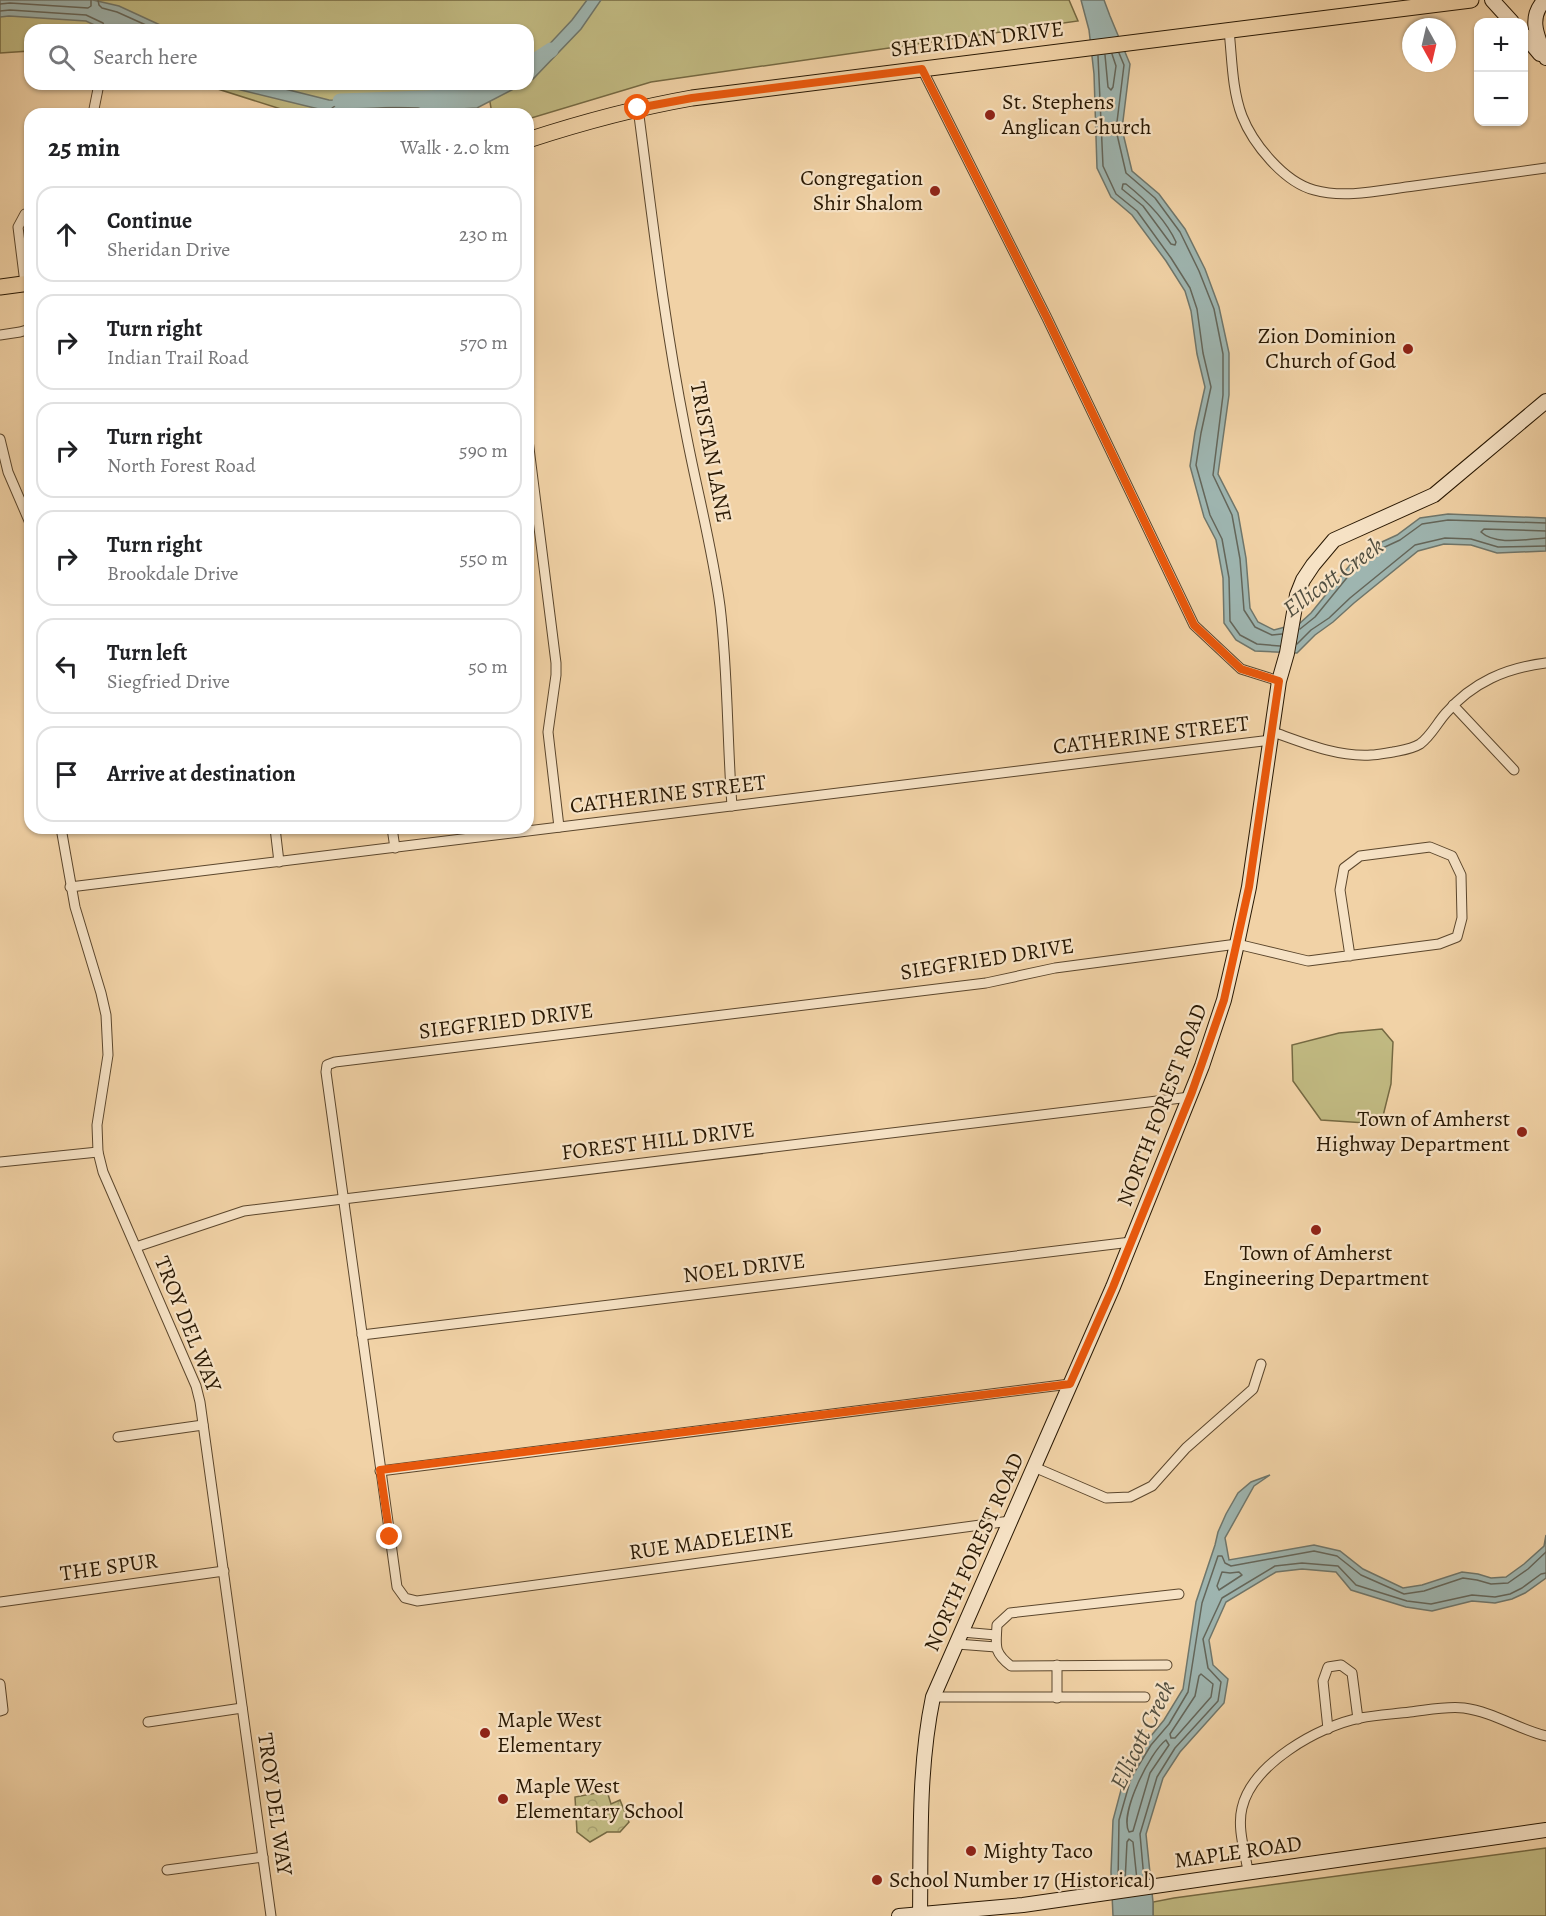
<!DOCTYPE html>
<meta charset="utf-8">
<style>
:root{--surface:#fff;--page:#f2f2f2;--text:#202124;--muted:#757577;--line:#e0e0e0}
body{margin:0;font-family:Alegreya,serif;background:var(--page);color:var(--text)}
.controls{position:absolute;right:18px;top:18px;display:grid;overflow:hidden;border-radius:12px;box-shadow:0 2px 4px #0004}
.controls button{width:54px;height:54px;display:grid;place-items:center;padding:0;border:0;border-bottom:2px solid var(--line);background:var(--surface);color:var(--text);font:30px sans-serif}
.compass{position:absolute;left:1402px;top:18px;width:54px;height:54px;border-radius:50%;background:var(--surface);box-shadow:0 2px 4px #0004;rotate:172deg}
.stop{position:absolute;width:18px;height:18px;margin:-14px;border:4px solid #ea580c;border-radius:50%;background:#fff}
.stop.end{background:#ea580c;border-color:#fff;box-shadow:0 2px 6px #0008}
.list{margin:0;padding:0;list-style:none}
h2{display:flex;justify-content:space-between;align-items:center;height:78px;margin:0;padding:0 24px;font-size:26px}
h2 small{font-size:20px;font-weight:400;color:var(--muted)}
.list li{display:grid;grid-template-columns:39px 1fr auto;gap:18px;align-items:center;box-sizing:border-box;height:96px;margin:0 12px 12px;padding:0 12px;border:2px solid var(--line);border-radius:18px}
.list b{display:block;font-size:22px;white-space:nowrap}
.list p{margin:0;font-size:20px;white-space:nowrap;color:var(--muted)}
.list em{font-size:20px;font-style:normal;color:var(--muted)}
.icon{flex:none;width:33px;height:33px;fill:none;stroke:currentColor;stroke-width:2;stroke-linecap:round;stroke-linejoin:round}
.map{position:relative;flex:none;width:1546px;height:1916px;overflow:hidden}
.search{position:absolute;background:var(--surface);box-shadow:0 2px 4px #0004;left:24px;top:24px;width:510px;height:66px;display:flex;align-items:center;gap:15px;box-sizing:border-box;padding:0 21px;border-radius:18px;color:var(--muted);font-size:22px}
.panel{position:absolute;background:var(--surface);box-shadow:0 2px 4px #0004;left:24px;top:108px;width:510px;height:726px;border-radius:18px}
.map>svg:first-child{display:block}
.grass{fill:#c1ba82;stroke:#756942;stroke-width:1.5}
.forest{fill:url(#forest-crowns);stroke:#756942;stroke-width:1.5}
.water{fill:#9eb5b0;stroke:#6f766b;stroke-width:1.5}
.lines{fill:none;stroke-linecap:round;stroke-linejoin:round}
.shore{stroke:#64665a;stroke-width:1.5}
.river{stroke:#9eb5b0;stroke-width:15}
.street-casing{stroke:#5b462c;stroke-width:11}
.secondary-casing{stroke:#291803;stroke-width:16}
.primary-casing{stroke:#291803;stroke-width:17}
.street{stroke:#f6e2c5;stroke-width:9}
.secondary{stroke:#f6e2c5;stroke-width:14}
.primary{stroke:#f1d2a6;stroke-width:15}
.route{stroke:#ea580c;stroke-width:8}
.poi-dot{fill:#8f2418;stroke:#f6e2c5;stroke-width:2}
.labels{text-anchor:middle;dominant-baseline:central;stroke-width:4.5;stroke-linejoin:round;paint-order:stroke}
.street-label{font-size:22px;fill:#291803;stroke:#f6e2c5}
.poi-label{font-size:22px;fill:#291803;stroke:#f6e2c5;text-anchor:start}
.water-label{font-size:24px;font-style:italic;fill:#524f40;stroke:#f6e2c5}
</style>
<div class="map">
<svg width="1546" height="1916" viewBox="0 0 1546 1916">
<defs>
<pattern id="forest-crowns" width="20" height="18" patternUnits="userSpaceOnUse" patternTransform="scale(1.5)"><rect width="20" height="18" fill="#c1ba82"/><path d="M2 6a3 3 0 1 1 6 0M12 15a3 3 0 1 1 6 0" fill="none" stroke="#a69f6f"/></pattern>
</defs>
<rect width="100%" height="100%" fill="#f1d2a6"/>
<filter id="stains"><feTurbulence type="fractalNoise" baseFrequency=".00333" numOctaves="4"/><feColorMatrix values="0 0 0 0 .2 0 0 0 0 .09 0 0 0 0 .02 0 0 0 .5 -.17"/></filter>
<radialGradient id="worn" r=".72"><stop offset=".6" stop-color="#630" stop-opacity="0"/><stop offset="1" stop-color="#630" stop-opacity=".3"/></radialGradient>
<g class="grass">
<polygon points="0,0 1069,0 1078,21 651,82 528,119 528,114 492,114 489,96 456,110 407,114 316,114 284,110 202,84 528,84 528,30 30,30 30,51 0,53"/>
<polygon points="1382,1029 1393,1042 1391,1084 1381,1124 1321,1120 1293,1081 1292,1045 1339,1033"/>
<polygon points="1546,1848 1546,1916 1153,1916 1153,1902 1174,1898"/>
</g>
<polygon class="forest" points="607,1791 611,1804 620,1800 629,1822 620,1832 607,1832 590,1842 577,1832 575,1797"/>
<g class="water">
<polygon points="0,0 93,0 119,6 171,30 105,30 86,21 9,16 0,17"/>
<polygon points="587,0 601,0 581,29 533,79 528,81 528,67 572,20"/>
<polygon points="1081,0 1104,0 1110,16 1130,64 1122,129 1132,171 1159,194 1185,229 1205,269 1219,307 1229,353 1229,395 1218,474 1238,513 1246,558 1250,608 1258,622 1274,630 1300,623 1311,613 1350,565 1371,547 1397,535 1420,518 1448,514 1546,518 1546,551 1497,553 1471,545 1444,544 1418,551 1354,603 1333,622 1315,635 1297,653 1255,651 1236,640 1224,623 1223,578 1216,540 1204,517 1190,466 1195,432 1205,387 1197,354 1191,311 1185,291 1166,261 1132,215 1111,197 1097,168 1094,74 1089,30"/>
<polygon points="226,84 274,84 285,89 329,100 405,102 473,100 499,84 523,84 477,108 408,112 331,112 237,89"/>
<polygon points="1270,1475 1254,1486 1225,1538 1229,1560 1314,1545 1340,1551 1363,1569 1403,1588 1422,1585 1462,1572 1478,1574 1491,1578 1506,1577 1524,1564 1544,1546 1546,1535 1546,1578 1525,1593 1512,1599 1495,1603 1472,1601 1432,1611 1406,1607 1351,1590 1336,1572 1302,1569 1276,1572 1226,1602 1209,1640 1213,1665 1228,1679 1224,1703 1180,1752 1163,1778 1146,1834 1153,1902 1153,1916 1113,1916 1111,1872 1113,1820 1125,1775 1146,1742 1164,1720 1183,1689 1196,1602 1215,1545 1218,1532 1226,1514 1238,1493 1251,1482"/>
</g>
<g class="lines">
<g class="shore">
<polyline points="98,0 99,5 102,8 117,12 157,30"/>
<polyline points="0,4 10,3 88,8 91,6 91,0"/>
<polyline points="0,11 10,10 86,15 103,23 106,30"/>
<polyline points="1119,53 1124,65 1116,130 1126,173 1155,198 1180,232 1199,271 1214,309 1223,354 1223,395 1213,475 1232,515 1240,559 1244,610 1255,627 1272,635 1282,634"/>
<polyline points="1105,55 1108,87 1111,90 1113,87 1116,66 1112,54"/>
<polyline points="1098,56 1103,166 1116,194 1137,211 1171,258 1190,288 1197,309 1203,353 1211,387 1201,433 1196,465 1210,515 1222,539 1229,578 1230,621 1240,635 1257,644 1280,646"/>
<polyline points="332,114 332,108 335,106 418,108 421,109 421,114"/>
<path d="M1123 184H1126C1146 200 1165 218 1176 242L1175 245 1171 244 1143 206 1122 189Z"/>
<path d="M1546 531 1484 529 1481 532C1496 546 1527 539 1546 538"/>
<polyline points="1300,629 1315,617 1354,569 1374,552 1400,540 1422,524 1448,520 1546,523"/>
<polyline points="1297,644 1311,630 1329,618 1350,598 1415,545 1445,538 1471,539 1498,547 1546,546"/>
<polygon points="1222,1572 1230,1573 1239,1572 1242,1575 1219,1590 1217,1586"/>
<polygon points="1201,1674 1213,1684 1211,1697 1175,1738 1171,1738 1170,1734 1195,1696 1199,1676"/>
<path d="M1166 1740 1169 1745 1150 1773 1133 1831 1129 1832C1119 1814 1150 1752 1166 1740Z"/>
<polyline points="1144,1879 1140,1834 1157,1777 1175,1748 1218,1701 1221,1682 1208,1668 1203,1639 1222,1598 1275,1566 1302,1563 1338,1566 1356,1585 1407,1601 1431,1604 1472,1595 1495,1597 1510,1594 1522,1588 1541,1574 1546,1573"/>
<polyline points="1125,1882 1127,1842 1129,1839 1133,1842 1137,1880"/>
<polyline points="1118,1883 1119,1820 1131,1778 1151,1745 1169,1724 1188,1692 1202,1603 1218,1556 1222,1556 1225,1563 1231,1566 1314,1551 1337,1556 1361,1575 1404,1594 1424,1591 1463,1578 1477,1580 1491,1584 1508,1583 1528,1569 1546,1552"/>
</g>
<g class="river">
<polyline points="528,65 551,50"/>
<polyline points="340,101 480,96 499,84"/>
</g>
<g class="street-casing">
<g id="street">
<path d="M1229 30C1232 58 1232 90 1242 116 1253 144 1284 182 1314 190 1345 199 1382 190 1414 186 1458 180 1502 174 1546 168"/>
<polyline points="922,69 1047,318 1194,625 1241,669 1279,681"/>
<path d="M638 108C652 215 664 322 685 428 696 487 712 546 720 606 728 672 727 739 732 806"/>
<polyline points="93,114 99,84"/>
<polyline points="25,283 18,227 25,214 30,212"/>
<polyline points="0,335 20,332 30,329"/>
<polyline points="0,439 8,472 30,523"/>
<polyline points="528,440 556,663 556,675 548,732 559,827"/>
<polyline points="1453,705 1514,770"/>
<path d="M1273 732C1304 743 1337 757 1371 755 1378 755 1386 753 1393 752 1403 750 1412 749 1420 744 1431 736 1437 723 1446 713 1473 682 1506 668 1546 663"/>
<polyline points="61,828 75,907 101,993 106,1015 108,1055 97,1125 98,1152 103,1172 196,1386 200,1402 271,1916"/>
<polyline points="275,828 279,862"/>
<polyline points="392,828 395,848"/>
<polyline points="70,887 1271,740"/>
<polyline points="0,1162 98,1152"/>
<polyline points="136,1247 244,1211 1190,1097"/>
<polyline points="362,1335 1131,1242"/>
<polyline points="118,1437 203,1425"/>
<polyline points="1034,1467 1106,1498 1130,1497 1152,1486 1186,1448 1253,1389 1261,1364"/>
<polyline points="380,1471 1070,1384"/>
<polyline points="1010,1521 417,1601 405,1598 397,1587 326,1072 327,1065 335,1062 986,983 1055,968 1237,944 1308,961 1439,944 1457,937 1462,918 1461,875 1452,856 1430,847 1360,856 1344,868 1340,890 1350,956"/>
<polyline points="0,1602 224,1571"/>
<polyline points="962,1632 996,1635"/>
<polyline points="957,1644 996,1647"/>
<path d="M1167 1665 1011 1666C993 1652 996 1646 997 1625L1010 1613 1179 1594"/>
<polyline points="0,1684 3,1710 0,1711"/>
<polyline points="933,1697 1145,1697"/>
<polyline points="1057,1698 1057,1665"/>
<polyline points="148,1722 242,1708"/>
<polyline points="1328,1729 1323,1681 1328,1667 1341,1665 1352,1673 1358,1719"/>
<polyline points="167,1870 263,1857"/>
<path d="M1248 1871C1245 1852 1237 1828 1242 1808 1252 1764 1319 1726 1360 1718 1377 1715 1394 1714 1410 1712 1428 1710 1446 1706 1464 1708 1493 1712 1518 1729 1546 1736"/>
</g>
</g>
<g class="secondary-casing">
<g id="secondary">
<polyline points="1492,0 1512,22"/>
<path d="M1545 0C1527 18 1538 38 1546 58"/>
<polyline points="1524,35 1540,54"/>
<polyline points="899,1916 1023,1905 1546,1830"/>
<path d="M920 1916C921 1843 918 1769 933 1697L1113 1287 1202 1066 1224 1000 1237 944 1249 887 1279 681 1287 653 1297 595 1303 580 1313 565 1334 540 1434 495 1546 401"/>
</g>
</g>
<g class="primary-casing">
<g id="primary">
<path d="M528 140C583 122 635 108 692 98L1471 0"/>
<polyline points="0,287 30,283"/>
</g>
</g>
<use href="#street" class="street"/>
<use href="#secondary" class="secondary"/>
<use href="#primary" class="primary"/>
</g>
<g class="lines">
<polyline class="route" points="390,1537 380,1470 1070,1384 1113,1287 1192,1092 1224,1000 1249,887 1279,681 1241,669 1194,625 1047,318 922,69 692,98 638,108"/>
</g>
<g class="poi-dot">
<circle cx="990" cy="115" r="6"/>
<circle cx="935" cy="191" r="6"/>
<circle cx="1408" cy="349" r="6"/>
<circle cx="1522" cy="1132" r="6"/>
<circle cx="1316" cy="1230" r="6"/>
<circle cx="485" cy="1733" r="6"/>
<circle cx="503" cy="1799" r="6"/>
<circle cx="971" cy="1851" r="6"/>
<circle cx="877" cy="1880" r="6"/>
</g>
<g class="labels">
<g class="street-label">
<text transform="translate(977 39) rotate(-7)">SHERIDAN DRIVE</text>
<text transform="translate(711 452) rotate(79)">TRISTAN LANE</text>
<text transform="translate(1151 735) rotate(-7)">CATHERINE STREET</text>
<text transform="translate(668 794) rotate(-7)">CATHERINE STREET</text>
<text transform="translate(987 959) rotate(-9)">SIEGFRIED DRIVE</text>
<text transform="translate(506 1021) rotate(-7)">SIEGFRIED DRIVE</text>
<text transform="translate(1162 1105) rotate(-69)">NORTH FOREST ROAD</text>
<text transform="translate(658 1141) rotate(-7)">FOREST HILL DRIVE</text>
<text transform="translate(744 1268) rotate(-7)">NOEL DRIVE</text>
<text transform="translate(188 1324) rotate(68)">TROY DEL WAY</text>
<text transform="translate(711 1541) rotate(-8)">RUE MADELEINE</text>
<text transform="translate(974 1552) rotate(-66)">NORTH FOREST ROAD</text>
<text transform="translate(109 1567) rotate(-8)">THE SPUR</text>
<text transform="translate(275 1804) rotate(82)">TROY DEL WAY</text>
<text transform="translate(1238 1852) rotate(-8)">MAPLE ROAD</text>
</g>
<g class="poi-label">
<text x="1002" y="102">St. Stephens<tspan x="1002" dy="25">Anglican Church</tspan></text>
<text x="923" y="178" text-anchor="end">Congregation<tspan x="923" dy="25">Shir Shalom</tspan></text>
<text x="1396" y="336" text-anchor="end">Zion Dominion<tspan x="1396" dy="25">Church of God</tspan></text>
<text x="1510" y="1119" text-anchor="end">Town of Amherst<tspan x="1510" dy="25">Highway Department</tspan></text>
<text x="1316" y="1253" text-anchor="middle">Town of Amherst<tspan x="1316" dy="25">Engineering Department</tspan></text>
<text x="497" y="1720">Maple West<tspan x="497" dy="25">Elementary</tspan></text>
<text x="515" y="1786">Maple West<tspan x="515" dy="25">Elementary School</tspan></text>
<text x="983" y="1851">Mighty Taco</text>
<text x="889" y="1880">School Number 17 (Historical)</text>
</g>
<g class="water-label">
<text transform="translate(1333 577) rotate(-36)">Ellicott Creek</text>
<text transform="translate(1142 1735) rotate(-64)">Ellicott Creek</text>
</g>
</g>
<rect width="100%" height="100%" filter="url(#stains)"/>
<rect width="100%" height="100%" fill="url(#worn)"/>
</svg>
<div class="controls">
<button>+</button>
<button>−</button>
</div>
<svg class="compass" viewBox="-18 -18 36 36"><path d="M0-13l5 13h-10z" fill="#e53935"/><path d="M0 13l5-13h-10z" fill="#757577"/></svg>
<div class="stop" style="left:638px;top:108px"></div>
<div class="stop end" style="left:390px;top:1537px"></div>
<div class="search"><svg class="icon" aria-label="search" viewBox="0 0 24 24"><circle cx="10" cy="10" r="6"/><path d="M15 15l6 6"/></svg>Search here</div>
<section class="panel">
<h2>25 min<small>Walk · 2.0 km</small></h2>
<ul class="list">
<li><svg class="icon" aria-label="ahead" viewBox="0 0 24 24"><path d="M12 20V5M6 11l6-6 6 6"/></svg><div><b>Continue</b><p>Sheridan Drive</p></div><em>230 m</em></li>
<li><svg class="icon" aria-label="right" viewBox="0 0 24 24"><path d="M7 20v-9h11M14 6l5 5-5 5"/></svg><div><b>Turn right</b><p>Indian Trail Road</p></div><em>570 m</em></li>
<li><svg class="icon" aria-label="right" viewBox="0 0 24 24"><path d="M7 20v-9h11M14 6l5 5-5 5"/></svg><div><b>Turn right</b><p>North Forest Road</p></div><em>590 m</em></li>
<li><svg class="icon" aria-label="right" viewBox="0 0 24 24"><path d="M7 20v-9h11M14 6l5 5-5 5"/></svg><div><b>Turn right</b><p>Brookdale Drive</p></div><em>550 m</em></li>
<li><svg class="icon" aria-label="left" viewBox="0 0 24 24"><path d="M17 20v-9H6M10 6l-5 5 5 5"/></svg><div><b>Turn left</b><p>Siegfried Drive</p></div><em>50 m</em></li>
<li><svg class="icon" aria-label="arrive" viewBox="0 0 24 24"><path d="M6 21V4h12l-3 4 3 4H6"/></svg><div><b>Arrive at destination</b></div></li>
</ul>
</section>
</div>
